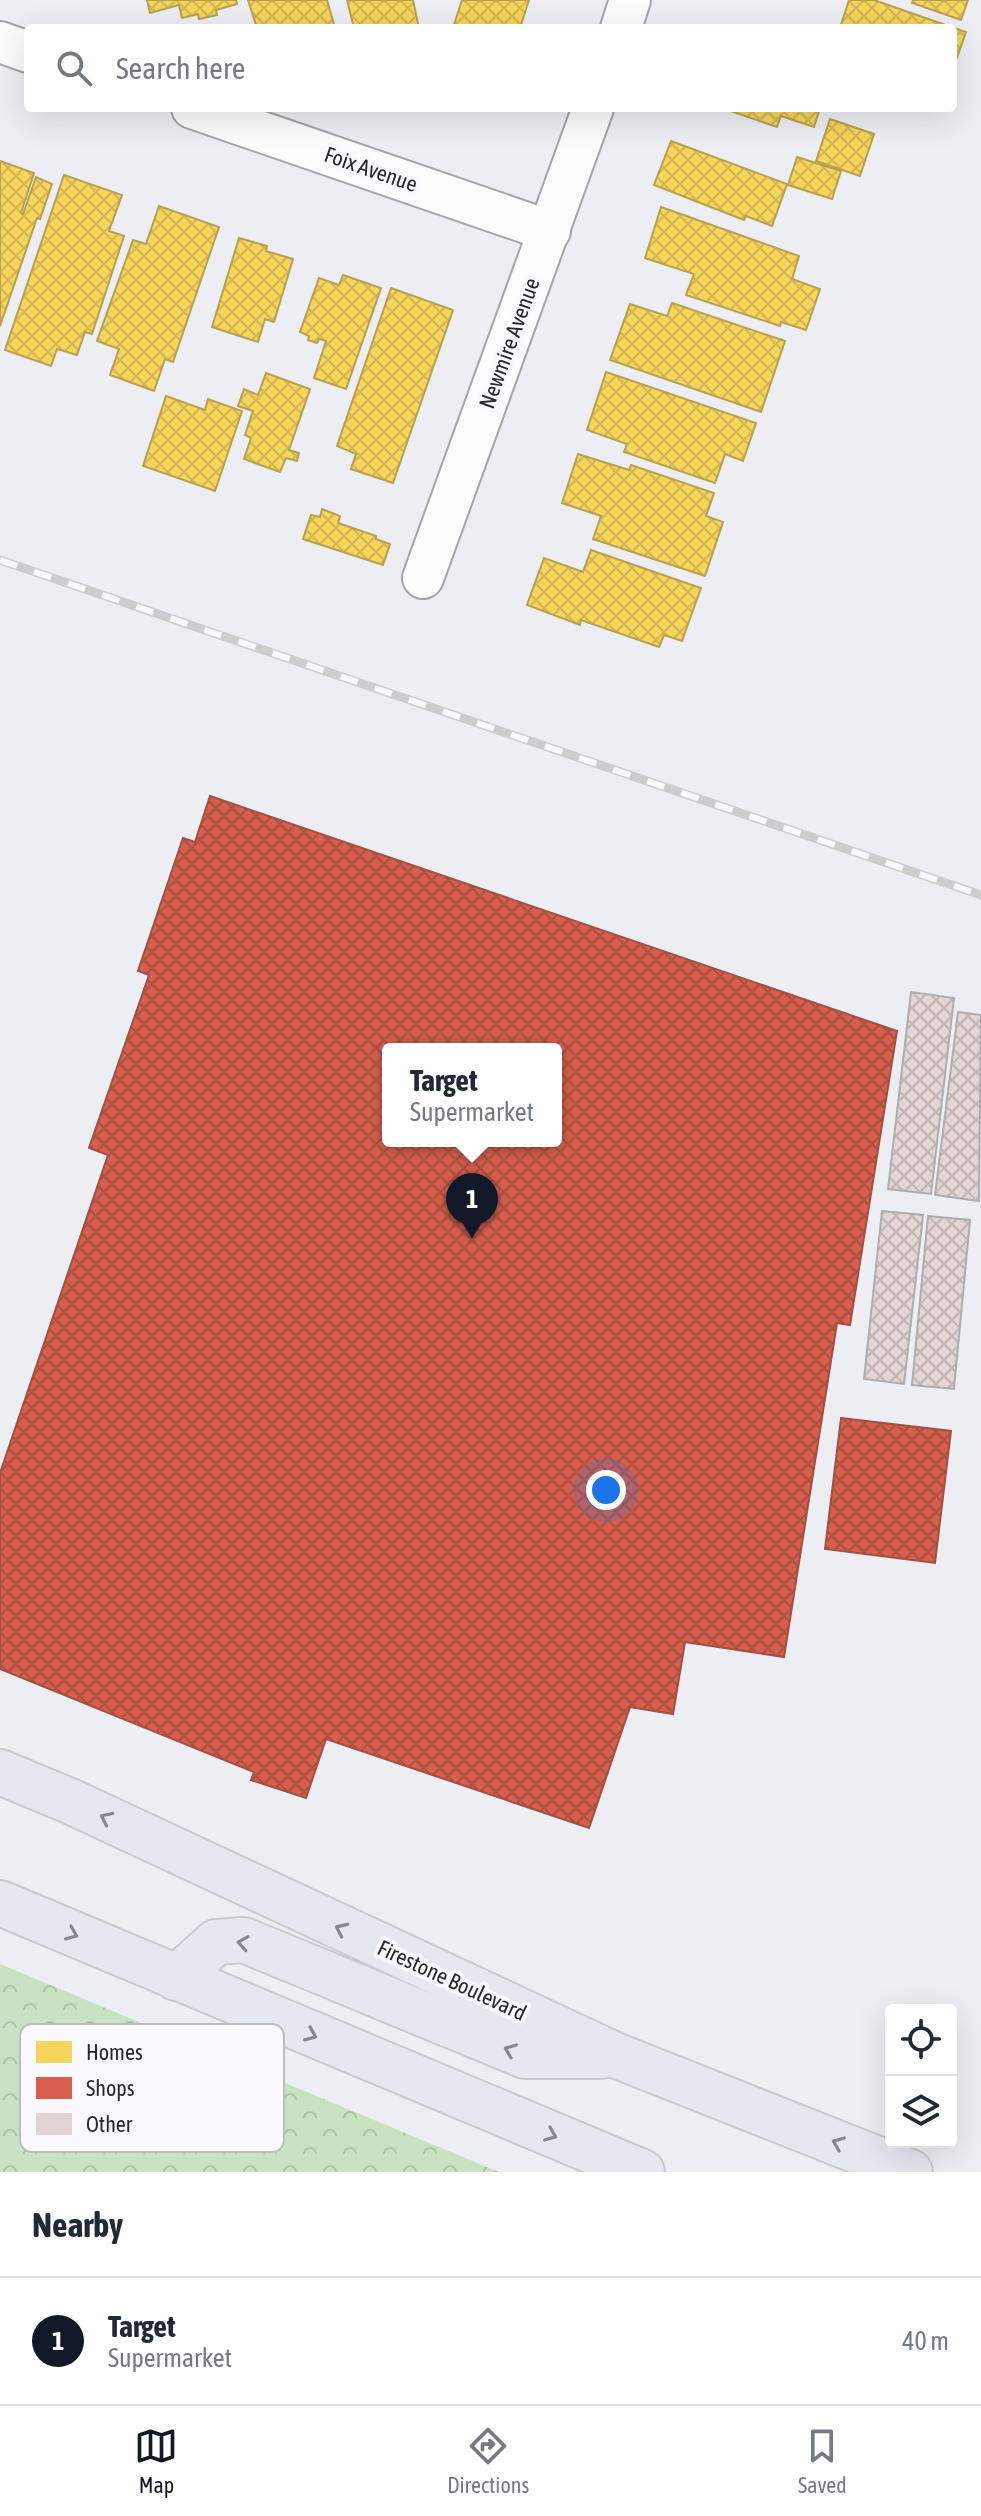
<!DOCTYPE html>
<style>
:root{--surface:#fff;--page:#f6f6f7;--text:#1f2937;--muted:#747a83;--line:#e0e1e3;--accent:#111827}
body{margin:0;font-family:"Asap Condensed",sans-serif;background:var(--page);color:var(--text)}
.controls{position:absolute;right:24px;bottom:24px;display:grid;overflow:hidden;border-radius:8px;box-shadow:0 8px 32px #0002}
.controls button{width:72px;height:72px;display:grid;place-items:center;padding:0;border:0;border-bottom:2px solid var(--line);background:var(--surface);color:var(--text);font:40px sans-serif}
.you{position:absolute;left:606px;top:1490px;width:28px;height:28px;margin:-20px;border:6px solid #fff;border-radius:50%;background:#1a73e8;box-shadow:0 0 0 12px #1a73e833}
.badge{display:grid;place-items:center;width:52px;height:52px;border-radius:50%;background:var(--accent);color:#fff;font-size:26px;font-weight:700}
.pin{position:absolute;translate:-50% -66px;filter:drop-shadow(0 2px 4px #0008)}
.pin::after{content:'';position:absolute;top:42px;width:28px;height:24px;background:inherit;clip-path:polygon(0 0,100% 0,50% 100%)}
.popup{position:absolute;left:382px;top:1043px;width:180px;height:104px;box-sizing:border-box;display:grid;place-content:center;border-radius:8px;background:var(--surface);filter:drop-shadow(0 2px 6px #0005);font-size:26px;white-space:nowrap;color:var(--muted)}
.popup b{font-size:30px;color:var(--text)}
.popup::after{content:'';position:absolute;left:50%;top:100%;margin-left:-16px;border:16px solid transparent;border-top-color:var(--surface)}
.list{margin:0;padding:0;list-style:none}
h2{display:flex;justify-content:space-between;align-items:center;height:104px;margin:0;padding:0 32px;font-size:34px}
h2 small{font-size:26px;font-weight:400;color:var(--muted)}
.list li{display:grid;grid-template-columns:52px 1fr auto;gap:24px;align-items:center;box-sizing:border-box;height:128px;padding:0 32px;border-top:2px solid var(--line)}
.list b{display:block;font-size:30px;white-space:nowrap}
.list p{margin:0;font-size:26px;white-space:nowrap;color:var(--muted)}
.list em{font-size:26px;font-style:normal;color:var(--muted)}
.icon{flex:none;width:44px;height:44px;fill:none;stroke:currentColor;stroke-width:2;stroke-linecap:round;stroke-linejoin:round}
.map{position:relative;flex:none;width:981px;height:2172px;overflow:hidden}
.search{position:absolute;background:var(--surface);box-shadow:0 8px 32px #0002;left:24px;right:24px;top:24px;height:88px;display:flex;align-items:center;gap:20px;box-sizing:border-box;padding:0 28px;border-radius:8px;color:var(--muted);font-size:30px}
.sheet{height:232px;background:var(--surface)}
nav{display:flex;justify-content:space-around;align-items:center;box-sizing:border-box;height:112px;border-top:2px solid var(--line);background:var(--surface);font-size:22px;color:var(--muted)}
nav a{display:grid;justify-items:center;gap:4px}
nav .on{color:var(--accent)}
.map>svg:first-child{display:block}
.forest{fill:url(#forest-crowns)}
.homes{fill:url(#homes-cross-hatch);stroke:#b8a14e;stroke-width:2}
.shops{fill:url(#shops-cross-hatch);stroke:#a25043;stroke-width:2;fill-rule:evenodd}
.building{fill:url(#building-cross-hatch);stroke:#aeadaf;stroke-width:2}
.lines{fill:none;stroke-linecap:round;stroke-linejoin:round}
.minor-casing{stroke:#a4a5a8;stroke-width:44}
.primary-casing{stroke:#cacacd;stroke-width:48}
.minor{stroke:#fcfcfd;stroke-width:40}
.primary{stroke:#e5e8f0;stroke-width:44}
.rail-casing{stroke:#cdcdce;stroke-width:9}
.rail{stroke:#f9f9ff;stroke-width:6;stroke-dasharray:18;stroke-linecap:butt}
.oneway{stroke:#87888e}
.labels{text-anchor:middle;dominant-baseline:central;stroke-width:8;stroke-linejoin:round;paint-order:stroke}
.street-label{font-size:22px;fill:#29292c;stroke:#f9f9ff}
.key{fill:#f9f9ff;stroke:#bbbbc0;stroke-width:2}
.key-label{font-size:22px;fill:#29292c}
</style>
<div class="map">
<svg width="981" height="2172" viewBox="0 0 981 2172">
<defs>
<pattern id="forest-crowns" width="20" height="18" patternUnits="userSpaceOnUse" patternTransform="scale(2)"><rect width="20" height="18" fill="#c9e3c2"/><path d="M2 6a3 3 0 1 1 6 0M12 15a3 3 0 1 1 6 0" fill="none" stroke="#adc3a7"/></pattern>
<pattern id="homes-cross-hatch" width="8" height="8" patternUnits="userSpaceOnUse" patternTransform="scale(2)"><rect width="8" height="8" fill="#f6d55c"/><path d="M0 0l8 8M0 8l8-8" fill="none" stroke="#d3b750"/></pattern>
<pattern id="shops-cross-hatch" width="8" height="8" patternUnits="userSpaceOnUse" patternTransform="scale(2)"><rect width="8" height="8" fill="#d6604d"/><path d="M0 0l8 8M0 8l8-8" fill="none" stroke="#ae4f40"/></pattern>
<pattern id="building-cross-hatch" width="8" height="8" patternUnits="userSpaceOnUse" patternTransform="scale(2)"><rect width="8" height="8" fill="#e1d4d2"/><path d="M0 0l8 8M0 8l8-8" fill="none" stroke="#c1b6b4"/></pattern>
</defs>
<rect width="100%" height="100%" fill="#edeef3"/>
<polygon class="forest" points="0,1964 499,2172 0,2172"/>
<g class="homes">
<polygon points="147,0 236,0 237,4 216,10 217,15 199,19 198,14 182,18 179,5 150,13"/>
<polygon points="248,0 327,0 335,28 257,28"/>
<polygon points="347,0 413,0 419,28 354,28"/>
<polygon points="462,0 529,0 520,28 453,28"/>
<polygon points="849,0 874,0 966,32 953,69 953,28 840,28"/>
<polygon points="913,0 968,0 961,20 912,3"/>
<polygon points="722,108 820,108 814,127 781,116 777,127"/>
<polygon points="830,119 874,134 860,176 816,161"/>
<polygon points="671,141 787,184 772,226 746,216 744,220 654,185"/>
<polygon points="797,157 841,171 832,199 788,185"/>
<polygon points="0,161 34,173 21,213 23,214 36,177 52,184 40,219 37,218 0,326"/>
<polygon points="64,175 122,195 109,231 124,236 92,334 85,332 77,355 57,349 51,366 5,350"/>
<polygon points="159,206 219,227 173,362 165,359 154,391 110,375 119,349 97,341 133,240 146,244"/>
<polygon points="661,207 799,256 792,279 820,289 806,330 781,322 780,326 686,295 694,274 645,258"/>
<polygon points="239,238 267,246 266,251 293,259 274,322 265,319 258,342 212,327"/>
<polygon points="343,275 381,288 346,389 314,378 326,341 319,339 317,343 308,340 309,336 300,332 319,278 339,285"/>
<polygon points="391,288 453,310 393,483 351,469 356,454 337,446"/>
<polygon points="672,303 785,341 761,412 610,360 630,304 667,316"/>
<polygon points="606,372 756,423 743,461 725,454 715,483 624,452 627,444 587,430"/>
<polygon points="266,373 310,389 289,450 299,453 297,461 286,458 280,472 244,459 251,438 245,435 253,411 238,406 244,389 258,395"/>
<polygon points="166,396 205,410 208,399 242,411 215,491 143,466"/>
<polygon points="578,454 629,470 631,465 714,493 706,516 723,522 705,576 593,539 601,516 562,503"/>
<polygon points="322,509 340,516 338,523 376,536 376,539 390,544 383,565 303,539 311,515 320,517"/>
<polygon points="591,550 701,588 682,641 664,635 659,647 581,620 580,625 527,605 544,558 583,572"/>
</g>
<g class="shops">
<path d="M210 796 897 1031 850 1325 837 1323 784 1657 685 1642 673 1714 630 1707 589 1828 326 1739 306 1798 251 1780 254 1772 0 1669V1473L108 1155 89 1148 149 975 138 971 183 838 195 842ZM388 1049H556V1141H388Z"/>
<polygon points="841,1418 951,1431 935,1563 825,1549"/>
</g>
<g class="building">
<polygon points="911,992 954,998 931,1194 888,1189"/>
<polygon points="958,1012 981,1015 979,1201 935,1195"/>
<polygon points="882,1211 923,1215 904,1384 864,1379"/>
<polygon points="928,1216 970,1220 954,1389 912,1385"/>
</g>
<g class="lines">
<g class="minor-casing">
<g id="minor">
<polyline points="621,28 630,0"/>
<polyline points="0,42 28,52"/>
<polyline points="192,108 550,231"/>
<polyline points="423,578 593,108"/>
</g>
</g>
<g class="primary-casing">
<g id="primary">
<polyline points="0,1772 72,1802 615,2055 910,2172"/>
<polyline points="0,1903 642,2172"/>
<polyline points="176,1978 216,1942 244,1940 525,2056 601,2056"/>
</g>
</g>
<use href="#minor" class="minor"/>
<use href="#primary" class="primary"/>
<g class="rail-casing">
<polyline id="rail" points="0,560 981,895"/>
</g>
<use href="#rail" class="rail"/>
</g>
<defs><path id="oneway-chevron" d="M-2-3.5L2.5 0L-2 3.5" fill="none" stroke-width="1.6" stroke-linecap="round" stroke-linejoin="round" transform="scale(2)"/></defs>
<g class="oneway">
<use href="#oneway-chevron" transform="translate(106 1818) rotate(-154)"/>
<use href="#oneway-chevron" transform="translate(341 1929) rotate(-155)"/>
<use href="#oneway-chevron" transform="translate(72 1934) rotate(23)"/>
<use href="#oneway-chevron" transform="translate(243 1943) rotate(-171)"/>
<use href="#oneway-chevron" transform="translate(311 2035) rotate(23)"/>
<use href="#oneway-chevron" transform="translate(510 2050) rotate(-158)"/>
<use href="#oneway-chevron" transform="translate(551 2135) rotate(22)"/>
<use href="#oneway-chevron" transform="translate(838 2143) rotate(-158)"/>
</g>
<g class="labels">
<g class="street-label">
<text transform="translate(371 169) rotate(19)">Foix Avenue</text>
<text transform="translate(509 343) rotate(-70)">Newmire Avenue</text>
<text transform="translate(452 1980) rotate(25)">Firestone Boulevard</text>
</g>
</g>
<rect x="20" y="2024" width="264" height="128" rx="12" class="key"/>
<rect x="36" y="2041" width="36" height="22" fill="#f6d55c"/>
<rect x="36" y="2077" width="36" height="22" fill="#d6604d"/>
<rect x="36" y="2113" width="36" height="22" fill="#e1d4d2"/>
<g class="key-label">
<text x="86" y="2060">Homes</text>
<text x="86" y="2096">Shops</text>
<text x="86" y="2132">Other</text>
</g>
</svg>
<div class="controls">
<button><svg class="icon" aria-label="locate" viewBox="0 0 24 24"><circle cx="12" cy="12" r="6"/><path d="M12 2v4M12 18v4M2 12h4M18 12h4"/></svg></button>
<button><svg class="icon" aria-label="layers" viewBox="0 0 24 24"><path d="M12 4l9 5-9 5-9-5zM3 14l9 5 9-5"/></svg></button>
</div>
<div class="you"></div>
<div class="pin badge" style="left:472px;top:1239px">1</div>
<div class="popup"><b>Target</b>Supermarket</div>
<div class="search"><svg class="icon" aria-label="search" viewBox="0 0 24 24"><circle cx="10" cy="10" r="6"/><path d="M15 15l6 6"/></svg>Search here</div>
</div>
<section class="sheet">
<h2>Nearby<small></small></h2>
<ul class="list">
<li><span class="badge">1</span><div><b>Target</b><p>Supermarket</p></div><em>40 m</em></li>
</ul>
</section>
<nav>
<a class="on"><svg class="icon" aria-label="map" viewBox="0 0 24 24"><path d="M3 6l6-2 6 2 6-2v14l-6 2-6-2-6 2zM9 4v14M15 6v14"/></svg>Map</a>
<a><svg class="icon" aria-label="directions" viewBox="0 0 24 24"><path d="M12 3l9 9-9 9-9-9zM9 14v-3h6M13 9l2 2-2 2"/></svg>Directions</a>
<a><svg class="icon" aria-label="saved" viewBox="0 0 24 24"><path d="M7 4h10v16l-5-4-5 4z"/></svg>Saved</a>
</nav>
